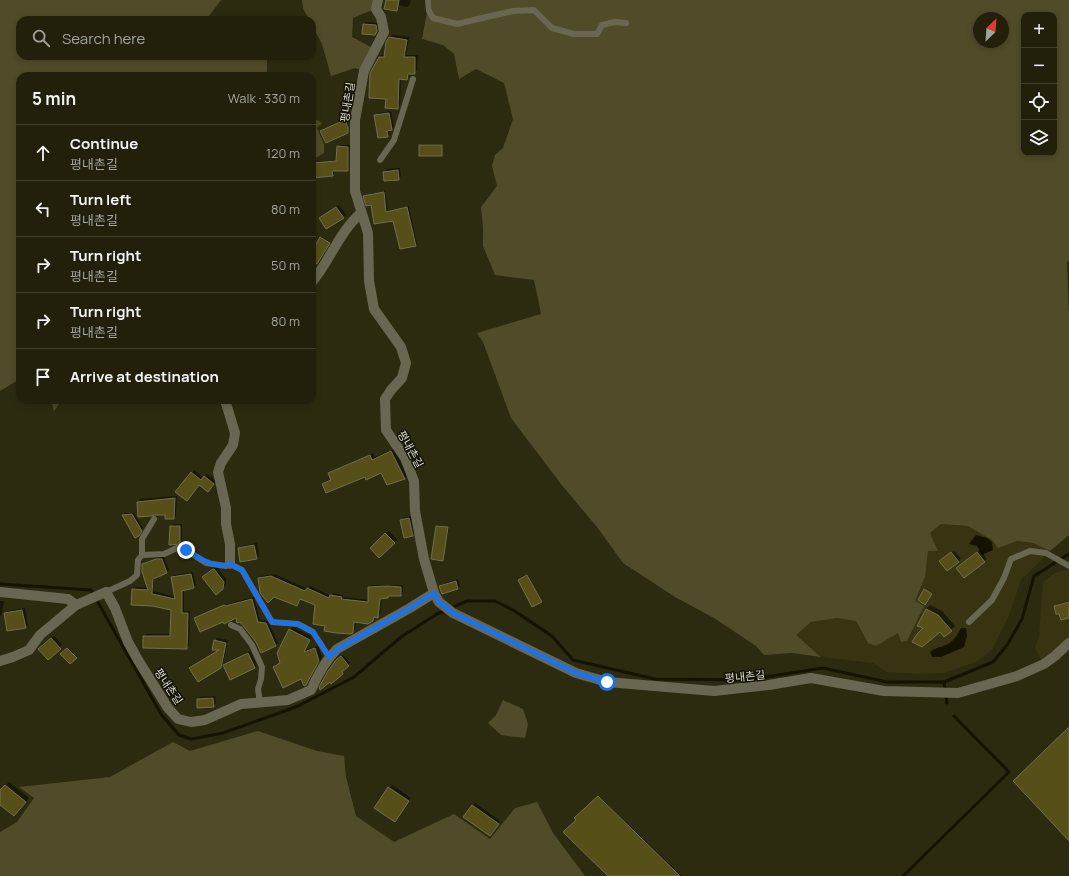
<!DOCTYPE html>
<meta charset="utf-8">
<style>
:root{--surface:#22200b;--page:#2a2814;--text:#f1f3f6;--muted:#a2a39d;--line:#3f3e2c}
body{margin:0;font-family:Manrope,"Noto Sans KR",sans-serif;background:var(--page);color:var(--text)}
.controls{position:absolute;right:12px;top:12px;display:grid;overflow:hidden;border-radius:8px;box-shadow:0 2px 6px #0003}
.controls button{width:36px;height:36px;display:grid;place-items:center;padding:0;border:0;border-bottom:1px solid var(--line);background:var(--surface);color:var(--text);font:20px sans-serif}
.compass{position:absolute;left:973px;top:12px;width:36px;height:36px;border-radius:50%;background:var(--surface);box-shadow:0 2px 6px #0003;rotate:25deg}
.stop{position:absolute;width:12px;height:12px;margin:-9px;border:3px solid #1a73e8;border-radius:50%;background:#fff}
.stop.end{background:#1a73e8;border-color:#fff;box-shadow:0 1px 4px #0008}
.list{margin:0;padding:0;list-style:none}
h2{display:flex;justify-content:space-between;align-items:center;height:52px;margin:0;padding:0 16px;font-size:17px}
h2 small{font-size:13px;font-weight:400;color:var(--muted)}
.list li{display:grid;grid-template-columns:26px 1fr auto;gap:12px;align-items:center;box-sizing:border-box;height:56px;padding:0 16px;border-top:1px solid var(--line)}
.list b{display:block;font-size:15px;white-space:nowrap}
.list p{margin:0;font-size:13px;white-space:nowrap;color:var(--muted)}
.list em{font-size:13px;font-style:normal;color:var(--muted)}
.icon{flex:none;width:22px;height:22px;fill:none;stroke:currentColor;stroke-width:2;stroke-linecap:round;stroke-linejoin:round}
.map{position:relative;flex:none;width:1069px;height:876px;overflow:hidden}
.search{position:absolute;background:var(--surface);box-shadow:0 2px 6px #0003;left:16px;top:16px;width:300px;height:44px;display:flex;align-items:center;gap:10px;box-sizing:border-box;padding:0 14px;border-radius:12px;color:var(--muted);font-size:15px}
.panel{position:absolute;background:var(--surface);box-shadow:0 2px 6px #0003;left:16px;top:72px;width:300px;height:332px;border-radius:12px}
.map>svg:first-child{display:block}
.built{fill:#383411}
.green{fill:#504c29;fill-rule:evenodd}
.water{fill:#151200}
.shadow{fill:#0007}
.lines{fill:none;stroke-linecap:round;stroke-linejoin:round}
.stream{stroke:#151200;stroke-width:3}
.building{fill:#565018;stroke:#716f51}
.service{stroke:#696751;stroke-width:6}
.minor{stroke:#696751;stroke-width:10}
.route{stroke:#1a73e8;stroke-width:5}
.labels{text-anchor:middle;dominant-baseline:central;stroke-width:3;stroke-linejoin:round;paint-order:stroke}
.street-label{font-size:11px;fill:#dfdece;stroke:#141307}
</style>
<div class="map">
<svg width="1069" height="876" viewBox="0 0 1069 876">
<rect width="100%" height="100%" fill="#2d2b0f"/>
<g class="built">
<polygon points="941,524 968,526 992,540 998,548 1016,541 1033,543 1050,551 1021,580 1009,615 992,649 978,661 944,673 921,674 887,672 873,663 821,657 796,635 811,622 837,618 856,621 868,643 923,606 915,601 925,577 928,551 938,551 930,533"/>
<polygon points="1069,569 1069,638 1062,646 1042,661 1035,647 1039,637 1043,582 1055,573"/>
</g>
<g class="green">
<polygon points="0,0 221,0 206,20 20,20 20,56 267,56 267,72 270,76 20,76 20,379 0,391"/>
<polygon points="302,0 375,0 372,10 353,18 352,37 373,48 362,70 355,68 331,76 322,44 312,25 312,20 309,20 303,8"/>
<path d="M431 0H1069V261L1067 262 1069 314V535L1050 551 1033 543 1017 541 998 548 992 540 968 526 941 524 930 533 938 551H928L925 577 915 601 924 606 907 641 901 642 898 633 876 646 868 643 856 621 837 618 811 622 796 635 821 657 792 653 764 655 756 646 714 618 675 597 623 563 597 527 561 484 511 418 483 342 477 333 541 314 534 280 495 275 483 246V228L481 207 497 186 492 166 495 155 503 148 513 119 504 83 476 69 459 79 454 54 443 45 422 39 427 12 432 9ZM1024 15H1054V153H1024ZM979 18H1003V42H979Z"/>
<polygon points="312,117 322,123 317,128 324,144 324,153 312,160"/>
<polygon points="51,400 62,400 54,411"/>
<polygon points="503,700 523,709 528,724 525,738 501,735 488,723 496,715"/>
<polygon points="258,731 317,751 344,756 346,777 356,816 394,842 454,814 490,839 515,808 537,802 553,833 585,876 0,876 0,832 17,822 34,798 19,787 110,777 173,742 190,751"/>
</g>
<g class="water">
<polygon points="976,535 987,538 992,542 993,550 982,555 977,546 969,544"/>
<path d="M961 628H966L967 636 964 647 941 657H932L930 652C935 647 940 648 946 645 953 642 958 634 961 628Z"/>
</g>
<g class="shadow">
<polygon points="387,0 411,0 410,4 407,7 399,5 396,10"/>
<polygon points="366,22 378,23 379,28 375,34 363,33 364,24"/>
<polygon points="392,35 409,37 406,55 418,55 417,70 415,73 410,73 409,76 407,79 401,78 400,105 398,108 387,98 380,57 382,55 385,55 390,37"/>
<polygon points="391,111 394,127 390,130 390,133 388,136 379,137 376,115 378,113"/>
<polygon points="346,120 349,126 348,133 321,131"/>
<polygon points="421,144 442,144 442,154 420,155"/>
<polygon points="340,145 350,145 349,168 348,170 334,170 334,174 332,175 312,177 312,162 337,160 338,147"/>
<polygon points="400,168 401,176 398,179 384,172 387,169"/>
<polygon points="385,191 388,211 409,206 417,244 416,245 394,220 372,204 364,196"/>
<polygon points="339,205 346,215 343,218 320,218"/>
<polygon points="322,237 330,242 312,270 312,253"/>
<polygon points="394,449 407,475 405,478 381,471 323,484 332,479 330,474 332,471 373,453 375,457"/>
<polygon points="194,470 203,478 207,474 216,481 210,488 199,484 192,473"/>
<polygon points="177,496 176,516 174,518 138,502 140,499"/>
<polygon points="125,513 134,513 143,528 141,533 123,515"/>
<polygon points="411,516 415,533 413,535 401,521 403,518"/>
<polygon points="174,524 182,524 182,540 179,543 171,526"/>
<polygon points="438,525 449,527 443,560 437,526"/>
<polygon points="389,531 397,540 379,557 371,548"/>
<polygon points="257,543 259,556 256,558 239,549 241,546"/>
<polygon points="980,550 987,559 984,561 960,566"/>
<polygon points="954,551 961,559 958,562 943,559"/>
<polygon points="159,557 164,557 169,570 167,572 154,577 154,591 175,597 172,578 174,575 193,572 196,585 193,587 184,589 184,611 190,611 189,646 186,648 144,647 144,636 146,634 171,634 172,609 133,590 136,587 149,588 143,564 146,562"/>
<polygon points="216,566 226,579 226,585 223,588 206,574"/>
<polygon points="274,574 308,589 310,586 331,596 333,593 343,595 343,597 369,600 369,588 371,585 403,585 403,592 401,595 390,595 388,597 382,597 380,614 375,617 373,620 356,622 355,629 352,632 326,625 316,605 301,598 297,605 259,579 261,576"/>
<polygon points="528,575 542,601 541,602 520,579"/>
<polygon points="458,579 460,586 458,588 440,586 442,584"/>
<polygon points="254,597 260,620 268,621 278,643 276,645 261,652 256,642 237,617 223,621 195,618 198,616 227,604"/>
<polygon points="0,601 4,601 2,614 0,616"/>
<polygon points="1069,601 1069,617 1060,612 1055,606 1057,604"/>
<polygon points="930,605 942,611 955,626 951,630 940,631 925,628 919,625 926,609"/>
<polygon points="25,608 28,625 25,627 5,613 7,611"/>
<polygon points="293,627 312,637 306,650 318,646 322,657 309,681 306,684 301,678 275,667 281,662 290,630"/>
<polygon points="54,636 62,645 48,658 40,649"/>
<polygon points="217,638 228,640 223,664 220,667 191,668 220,649 215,641"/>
<polygon points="68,648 77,657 70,663 62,654"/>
<polygon points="250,651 257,665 254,667 224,665 227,663"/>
<polygon points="343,655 350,663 343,670 344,671 331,682 339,658"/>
<polygon points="215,696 216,703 213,706 198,699 200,697"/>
<polygon points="9,782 29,798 18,812 0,803 0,789 1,790"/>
<polygon points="392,785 411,798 397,818 376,807"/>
<polygon points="599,796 682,876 610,876 576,818"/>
<polygon points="475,803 500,821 492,833 472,806"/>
</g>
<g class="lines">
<g class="stream">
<polyline points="0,584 91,590 161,714 179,735 191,739 223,733 296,707 354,677 401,637 437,614 467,601 495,601 513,610 552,636 573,660 655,679 747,680 823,668 887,682 944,682 993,662 1007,645 1022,619 1034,576 1069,554"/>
<polyline points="944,682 947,703"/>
<polyline points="903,876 1009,772 954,716"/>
</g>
</g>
<g class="building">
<polygon points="386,0 399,0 397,11 384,9"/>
<polygon points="363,24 376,25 377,31 375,35 362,34"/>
<polygon points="389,37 407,40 404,57 415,57 415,74 408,74 407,80 399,79 398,109 385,108 386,99 369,98 370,73 379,57 384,57 386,42"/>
<polygon points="389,113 392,130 387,131 388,137 378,138 374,115"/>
<polygon points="345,120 348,127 348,133 326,143 320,131"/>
<rect x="419" y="145" width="23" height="11"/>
<polygon points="337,146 348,147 348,171 332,171 333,176 312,178 312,163 336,161"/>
<polygon points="398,170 399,180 384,181 383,172"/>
<polygon points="384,192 386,212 407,207 416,246 400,249 393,221 374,224 371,205 366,206 363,196"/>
<polygon points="336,207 344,218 326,229 319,218"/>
<polygon points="320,237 330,243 317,264 312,261 312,251"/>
<polygon points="391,451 405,479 387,485 381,473 366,480 365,477 326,493 322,484 331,480 328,473 370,455 372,460"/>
<polygon points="191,472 201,480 204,476 214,484 208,492 199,485 187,501 175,492"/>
<polygon points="175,498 174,519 165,519 165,515 154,515 151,516 138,517 137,502"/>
<polygon points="132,514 142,531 139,536 135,538 122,515"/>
<polygon points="409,518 413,536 404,538 400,520"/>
<polygon points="170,526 180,526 180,544 169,545"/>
<polygon points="436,526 448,527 443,561 431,559"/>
<polygon points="385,533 395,543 379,558 370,548"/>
<polygon points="254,545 257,559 240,562 238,548"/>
<polygon points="951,552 959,562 947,571 939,561"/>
<polygon points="977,552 985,562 964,578 956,568"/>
<polygon points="156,559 162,559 167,573 153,579 152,594 175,599 171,577 191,574 194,588 182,591 182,613 188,613 187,649 143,648 143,636 170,636 171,610 152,606 131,605 132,589 148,590 142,572 142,564"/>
<polygon points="213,569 214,569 224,582 223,589 216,595 202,577"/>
<polygon points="527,575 542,602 532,607 518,580"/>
<polygon points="271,576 305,591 307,588 329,598 330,595 342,597 341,599 368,602 368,587 388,586 401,587 401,596 388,596 388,598 380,599 378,618 374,617 373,621 368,624 354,622 353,633 350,634 336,633 324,631 325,626 313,624 315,605 300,599 297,606 274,597 268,603 260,593 258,578"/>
<polygon points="456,581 458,589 442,594 439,586"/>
<polygon points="924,589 932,594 925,605 918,600"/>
<polygon points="252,599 258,622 266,623 276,646 261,653 256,642 240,622 237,623 236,618 224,624 223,622 200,632 194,618 224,605 225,606"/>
<polygon points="1069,602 1069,618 1061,620 1059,614 1056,614 1054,606"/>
<polygon points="926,609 938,615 952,631 944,637 940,632 922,647 912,642 917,634 923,628 917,626"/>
<polygon points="22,610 26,628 7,631 4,613"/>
<polygon points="289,629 310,640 304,652 315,648 319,661 306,685 304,686 301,679 283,688 273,667 280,663 277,653"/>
<polygon points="51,638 61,649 48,660 38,649"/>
<polygon points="214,640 226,643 221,668 198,682 189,668 219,650 212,650"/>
<polygon points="67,648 77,658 70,664 60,654"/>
<polygon points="248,653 255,668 230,680 223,665"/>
<polygon points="341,656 349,666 342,672 343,674 331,684 330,682 320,690 319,687 328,671 336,660"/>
<polygon points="213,698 214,707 197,708 197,699"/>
<polygon points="1069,727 1069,841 1013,781"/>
<polygon points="5,785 26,802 14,816 0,805 0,790"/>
<polygon points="388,787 409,801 395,822 374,808"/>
<polygon points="598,796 680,876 608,876 563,832 576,820 574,818"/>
<polygon points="472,805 499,824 490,836 463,817"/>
</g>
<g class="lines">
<g class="service">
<polyline points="428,0 429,11 433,18 457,24 513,11 534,10 552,28 574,34 597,34 602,25 615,22 626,23"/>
<polyline points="380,160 394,140 413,79"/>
<polyline points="142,555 142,539 154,519"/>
<polyline points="106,592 130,581 137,575 138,560 142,555 164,554 177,548 186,550 206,563 226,566 230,564 242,570 272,622 298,624 313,632 329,657"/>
<polyline points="969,622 992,600 1004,578 1011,559 1030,551 1046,553 1069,566"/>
<polyline points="231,625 240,629 252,645 262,667 261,679 258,689 260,703"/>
</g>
<g class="minor">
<polyline points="378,0 376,9 381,17 384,32 364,71 355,120 355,191 368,233 369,281 374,309 401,347 406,363 402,378 391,390 385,399 386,430 405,458 414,481 415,511 424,559 434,593 439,602 453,613 576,673 607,682 714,691 769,685 811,678 884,691 958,693 1017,676 1044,664 1055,656 1069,643"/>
<path d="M312 282C330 261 339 232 361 213"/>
<polyline points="225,400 235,433 233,445 221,463 218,472 226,508 226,524 230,544 230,564"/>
<polyline points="0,592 68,599 76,605"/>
<path d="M0 661 13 657 29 650 40 635 76 605 106 592 115 608 128 642 138 660 168 708 178 719 191 722 205 720 241 704 288 700 311 690C318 674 325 661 337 649L410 608 434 593"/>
</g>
</g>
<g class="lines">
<path class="route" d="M186 550C198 557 215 570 230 564L242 570 272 622 298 624 313 632 329 657 338 649 410 608 434 593 439 602 453 613 576 673 607 682"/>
</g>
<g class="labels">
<g class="street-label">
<text transform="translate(347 102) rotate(-81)">평내촌길</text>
<text transform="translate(411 449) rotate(61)">평내촌길</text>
<text transform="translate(745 676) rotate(-6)">평내촌길</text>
<text transform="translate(169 686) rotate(56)">평내촌길</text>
</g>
</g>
</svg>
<div class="controls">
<button>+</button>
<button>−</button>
<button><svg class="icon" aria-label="locate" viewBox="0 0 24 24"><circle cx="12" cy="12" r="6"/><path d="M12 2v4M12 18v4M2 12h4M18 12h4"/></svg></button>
<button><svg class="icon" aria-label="layers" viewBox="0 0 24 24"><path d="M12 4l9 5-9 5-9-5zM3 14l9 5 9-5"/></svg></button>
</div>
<svg class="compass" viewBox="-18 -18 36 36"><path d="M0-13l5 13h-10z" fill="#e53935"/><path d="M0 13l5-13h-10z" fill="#a2a39d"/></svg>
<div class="stop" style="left:607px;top:682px"></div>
<div class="stop end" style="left:186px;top:550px"></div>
<div class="search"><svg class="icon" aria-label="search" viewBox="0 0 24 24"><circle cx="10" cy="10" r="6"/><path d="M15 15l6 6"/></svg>Search here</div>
<section class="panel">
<h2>5 min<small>Walk · 330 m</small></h2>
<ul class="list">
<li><svg class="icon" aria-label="ahead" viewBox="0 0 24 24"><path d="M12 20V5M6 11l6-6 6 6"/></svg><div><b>Continue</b><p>평내촌길</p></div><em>120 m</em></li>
<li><svg class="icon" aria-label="left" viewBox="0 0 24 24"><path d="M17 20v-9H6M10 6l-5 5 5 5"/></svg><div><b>Turn left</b><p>평내촌길</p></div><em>80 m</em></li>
<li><svg class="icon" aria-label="right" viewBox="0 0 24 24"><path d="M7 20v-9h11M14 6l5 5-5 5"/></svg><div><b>Turn right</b><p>평내촌길</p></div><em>50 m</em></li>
<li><svg class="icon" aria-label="right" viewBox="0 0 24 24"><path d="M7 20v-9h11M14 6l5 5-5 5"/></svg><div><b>Turn right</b><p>평내촌길</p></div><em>80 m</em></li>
<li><svg class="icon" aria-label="arrive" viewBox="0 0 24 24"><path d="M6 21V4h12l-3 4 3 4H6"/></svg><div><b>Arrive at destination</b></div></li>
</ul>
</section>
</div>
